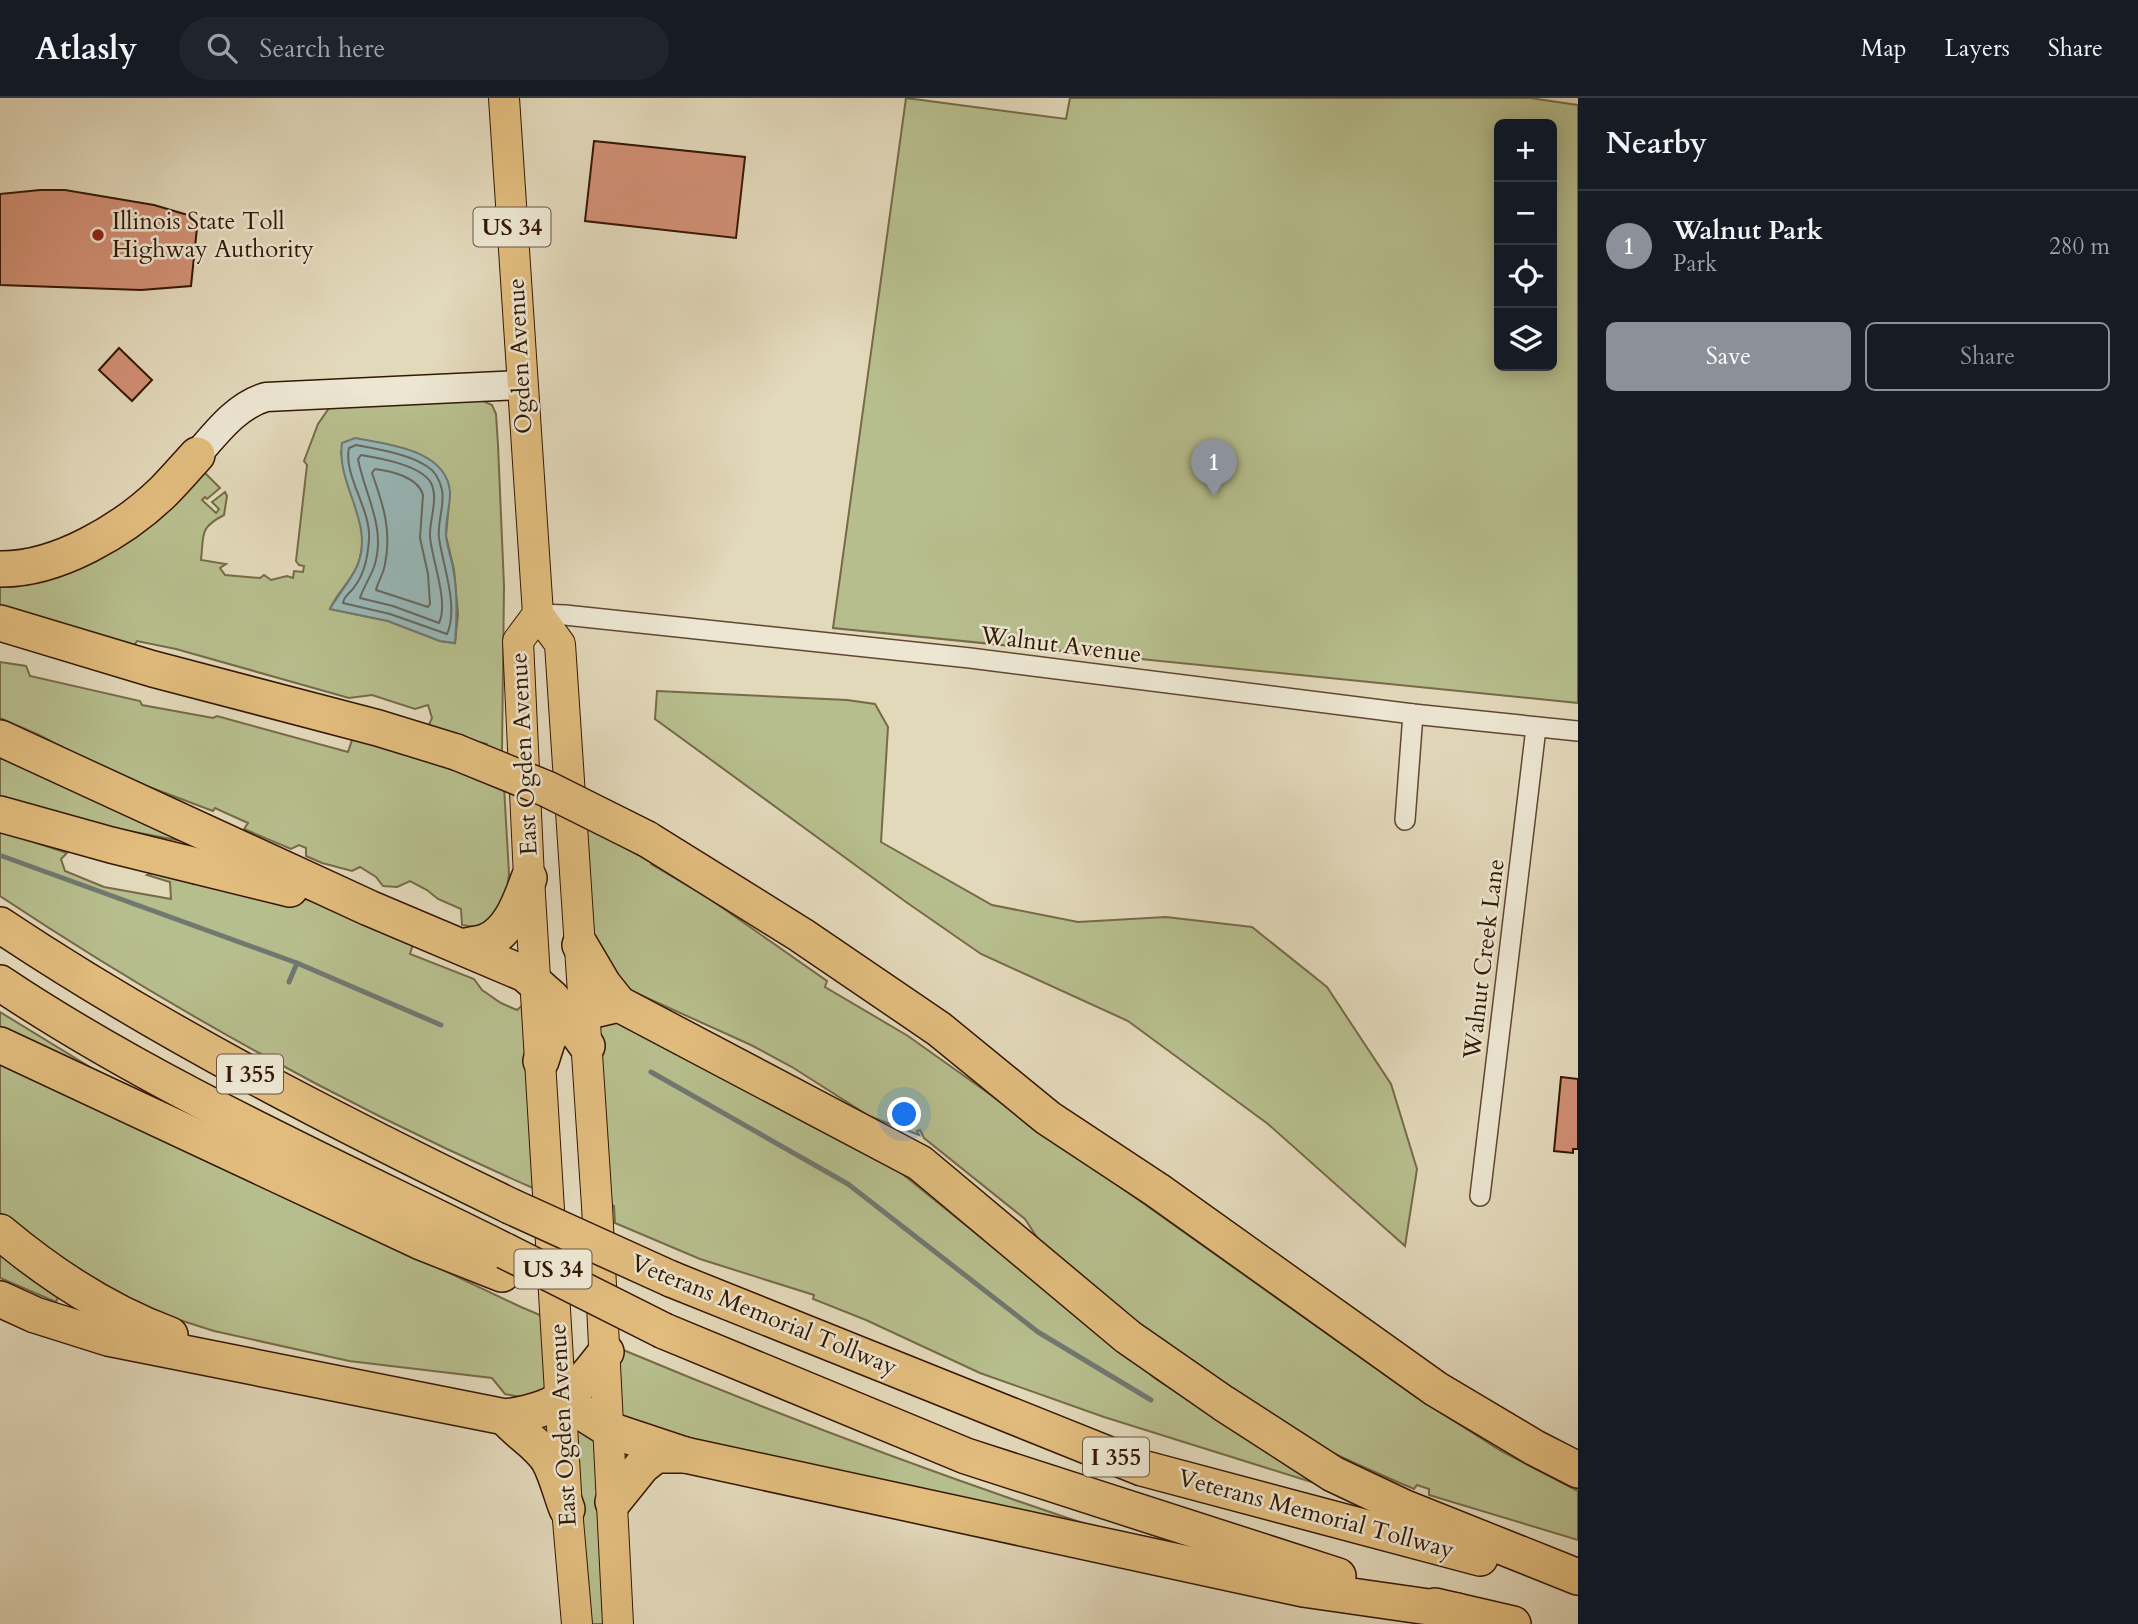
<!DOCTYPE html>
<meta charset="utf-8">
<style>
:root{--surface:#171b24;--page:#20242c;--text:#f1f3f6;--muted:#9ea1a6;--line:#363941;--accent:#8c9099}
body{margin:0;font-family:Cardo,serif;background:var(--page);color:var(--text)}
.controls{position:absolute;right:21px;top:21px;display:grid;overflow:hidden;border-radius:10px;box-shadow:0 4px 18px #0003}
.controls button{width:63px;height:63px;display:grid;place-items:center;padding:0;border:0;border-bottom:2px solid var(--line);background:var(--surface);color:var(--text);font:35px sans-serif}
.you{position:absolute;left:905px;top:1017px;width:24px;height:24px;margin:-18px;border:5px solid #fff;border-radius:50%;background:#1a73e8;box-shadow:0 0 0 10px #1a73e833}
.badge{display:grid;place-items:center;width:46px;height:46px;border-radius:50%;background:var(--accent);color:#fff;font-size:23px;font-weight:700}
.pin{position:absolute;translate:-50% -58px;filter:drop-shadow(0 2px 4px #0008)}
.pin::after{content:'';position:absolute;top:37px;width:24px;height:21px;background:inherit;clip-path:polygon(0 0,100% 0,50% 100%)}
.list{margin:0;padding:0;list-style:none}
h2{display:flex;justify-content:space-between;align-items:center;height:91px;margin:0;padding:0 28px;font-size:30px}
h2 small{font-size:23px;font-weight:400;color:var(--muted)}
.list li{display:grid;grid-template-columns:46px 1fr auto;gap:21px;align-items:center;box-sizing:border-box;height:112px;padding:0 28px;border-top:2px solid var(--line)}
.list b{display:block;font-size:26px;white-space:nowrap}
.list p{margin:0;font-size:23px;white-space:nowrap;color:var(--muted)}
.list em{font-size:23px;font-style:normal;color:var(--muted)}
.actions{display:flex;gap:14px;padding:21px 28px}
.actions a{flex:1;padding:16px 0;border:2px solid var(--accent);border-radius:10px;text-align:center;font-size:24px;color:var(--accent)}
.actions .main{background:var(--accent);color:#fff}
.icon{flex:none;width:38px;height:38px;fill:none;stroke:currentColor;stroke-width:2;stroke-linecap:round;stroke-linejoin:round}
.map{position:relative;flex:none;width:1578px;height:1526px;overflow:hidden}
header{display:flex;align-items:center;gap:42px;box-sizing:border-box;height:98px;padding:0 35px;background:var(--surface);border-bottom:2px solid var(--line)}
header strong{font-size:33px}
nav{display:flex;gap:38px;margin-inline-start:auto;font-size:24px}
.search{width:490px;height:63px;background:var(--page);display:flex;align-items:center;gap:18px;box-sizing:border-box;padding:0 24px;border-radius:38px;color:var(--muted);font-size:26px}
main{display:flex}
aside{flex:1;background:var(--surface)}
.map>svg:first-child{display:block}
.green{fill:#b7be8d;stroke:#766a48;stroke-width:2;fill-rule:evenodd}
.water{fill:#98b8b9;stroke:#707870;stroke-width:2}
.lines{fill:none;stroke-linecap:round;stroke-linejoin:round}
.shore{stroke:#66685e;stroke-width:2}
.stream{stroke:#707870;stroke-width:5}
.building{fill:#d18f74;stroke:#341702;stroke-width:2}
.street-casing{stroke:#604730;stroke-width:22}
.secondary-casing{stroke:#341702;stroke-width:31}
.primary-casing{stroke:#341702;stroke-width:32}
.highway-casing{stroke:#341702;stroke-width:38}
.street{stroke:#ece6d2;stroke-width:19}
.secondary{stroke:#ece6d2;stroke-width:28}
.primary{stroke:#e1bc7d;stroke-width:30}
.highway{stroke:#e1bc7d;stroke-width:35}
.highway-bridge-casing{stroke:#341702;stroke-width:38;stroke-linecap:butt}
.highway-bridge{stroke:#e1bc7d;stroke-width:35}
.poi-dot{fill:#8f2418;stroke:#ece6d2;stroke-width:2.5}
.labels{text-anchor:middle;dominant-baseline:central;stroke-width:5;stroke-linejoin:round;paint-order:stroke}
.shield{fill:#ece6d2;stroke:#6b5540;stroke-width:2}
.shield-label{font-size:23px;font-weight:bold;fill:#341702}
.poi-label{font-size:24px;fill:#341702;stroke:#ece6d2;text-anchor:start}
.street-label{font-size:24px;fill:#341702;stroke:#ece6d2}
</style>
<header>
<strong>Atlasly</strong>
<div class="search"><svg class="icon" aria-label="search" viewBox="0 0 24 24"><circle cx="10" cy="10" r="6"/><path d="M15 15l6 6"/></svg>Search here</div>
<nav><a>Map</a><a>Layers</a><a>Share</a></nav>
</header>
<main>
<div class="map">
<svg width="1578" height="1526" viewBox="0 0 1578 1526">
<rect width="100%" height="100%" fill="#e2d8ba"/>
<filter id="stains"><feTurbulence type="fractalNoise" baseFrequency=".00286" numOctaves="4"/><feColorMatrix values="0 0 0 0 .2 0 0 0 0 .09 0 0 0 0 .02 0 0 0 .5 -.17"/></filter>
<radialGradient id="worn" r=".72"><stop offset=".6" stop-color="#630" stop-opacity="0"/><stop offset="1" stop-color="#630" stop-opacity=".3"/></radialGradient>
<g class="green">
<path d="M906 0 1066 21 1070 0H1530L1578 7V605L833 530ZM1499 26H1552V268H1499Z"/>
<path d="M479 301 492 307 496 316 498 347 504 488 502 653 509 776 505 807 484 826 474 829 462 827 461 811 438 801 427 792 410 783 397 789 383 788 376 779 360 769 352 773 322 765 306 758V750L299 747 291 751 244 731 248 725 215 710 213 713 112 675 39 637 0 620V564L26 568 30 578 140 603 142 607 213 620 217 618 348 654 353 639 485 681 487 646 443 635 428 629 432 620 428 607 415 611 372 597 349 600 176 551 137 543 133 549 0 511V478L192 375H205L220 390 207 401 205 399 202 402 216 415 219 411 212 404 225 394 227 398 224 417C199 430 204 436 201 462L226 466 220 470 225 477 260 480 264 477 271 482 287 478 293 480 294 473 303 474 304 468 299 467 296 463 307 367 304 363 318 326 329 310ZM341 355 450 394 446 438 454 472 458 516 455 545 440 543 388 523 330 511C337 494 351 484 358 466 372 429 348 391 341 355Z"/>
<polygon points="657,593 847,602 875,606 888,629 881,744 992,807 1078,824 1166,819 1252,829 1327,889 1391,986 1417,1071 1405,1148 1268,1026 1128,923 981,856 906,804 655,621"/>
<polygon points="0,657 182,743 97,727 0,702"/>
<path d="M584 727 651 764V766L707 799 827 883 825 889 908 938 1416 1299 1501 1353 1578 1393V1442L1429 1397V1391L1417 1387 1414 1391C1372 1373 1329 1355 1289 1333L1287 1325 1280 1322 1276 1326 1055 1167 1025 1121 924 1040 920 1032 917 1033 919 1037 869 1018 792 969 751 947 623 889 591 838Z"/>
<path d="M0 733 67 755 61 761 65 773 104 789 171 801 170 784 147 777 153 774 177 772 193 786 207 776 271 790 345 814 413 846 410 856 474 881 482 892 501 905 517 912 525 905 535 1053 533 1090C347 1009 169 910 0 798Z"/>
<polygon points="0,914 108,980 0,935"/>
<polygon points="598,922 618,922 833,1028 900,1074 1156,1281 1202,1311 1350,1396 1104,1319 980,1275 866,1222 813,1201 814,1197 700,1161 615,1125 614,1108 609,1106"/>
<polygon points="0,962 521,1209 547,1220 549,1291 520,1299 505,1296 492,1280 349,1263 214,1233 164,1217 117,1195 32,1142 0,1115"/>
<polygon points="0,1148 66,1198 58,1200 56,1204 0,1180"/>
<path d="M616 1249C776 1316 939 1378 1104 1432L621 1326Z"/>
<polygon points="574,1315 600,1337 609,1526 586,1526"/>
</g>
<path class="water" d="M355 340C387 346 448 352 450 395 450 409 445 424 446 438 447 449 451 459 453 470 458 495 457 520 455 545L440 543 388 523 330 511C339 495 351 483 358 466 374 423 336 387 342 345Z"/>
<g class="lines">
<g class="shore">
<path d="M356 347C377 351 410 356 428 369 436 374 440 383 442 392 445 407 437 425 439 440 443 468 459 509 447 536L390 516 343 505C344 497 351 495 355 488 365 475 368 457 369 441 371 411 343 377 349 350Z"/>
<path d="M361 357C379 360 421 367 431 385 439 401 429 422 430 439 432 462 449 504 439 525L393 508 360 500C363 490 370 480 374 469 387 430 365 398 358 361Z"/>
<path d="M375 371C391 373 418 379 423 397L420 440 428 476 430 506 428 509 376 492C378 483 384 475 385 466 392 433 383 406 372 375Z"/>
</g>
<g class="stream">
<polyline points="2,758 297,865 441,927"/>
<polyline points="289,884 297,865"/>
<polyline points="651,974 848,1086 1038,1234 1151,1302"/>
</g>
</g>
<g class="building">
<polygon points="594,43 745,59 736,140 585,123"/>
<polygon points="40,92 65,92 154,107 198,120 191,188 141,192 0,187 0,96"/>
<polygon points="119,250 152,282 132,303 99,272"/>
<polygon points="1561,979 1578,981 1578,1051 1573,1051 1573,1055 1554,1053"/>
</g>
<g class="lines">
<g class="street-casing">
<g id="street">
<polyline points="538,516 565,517 970,560 1413,616 1578,633"/>
<polyline points="1405,722 1413,616"/>
<polyline points="1480,1098 1536,630"/>
</g>
</g>
<g class="secondary-casing">
<path id="secondary" d="M197 357C216 335 237 307 266 299L522 287"/>
</g>
<g class="primary-casing">
<g id="primary">
<polyline points="504,0 538,516"/>
<polyline points="538,516 560,546 597,1108 618,1526"/>
<polyline points="538,516 518,543 529,780 567,1411 577,1526"/>
</g>
</g>
<g class="highway-casing">
<g id="highway">
<path d="M0 471C57 472 124 432 164 393 175 382 186 369 197 357"/>
<polyline points="0,525 153,571 378,630 456,654"/>
<polyline points="0,640 369,810 525,876 552,900 587,948"/>
<polyline points="0,716 111,747 290,791"/>
<polyline points="647,741 801,837 939,931 1048,1020 1157,1092 1436,1291 1535,1350 1578,1372"/>
<path d="M0 827C162 935 335 1023 510 1108"/>
<polyline points="580,847 603,886 619,906 920,1065 1128,1239 1223,1305 1333,1376 1405,1410 1578,1479"/>
<path d="M463 849C470 847 478 846 485 844 510 835 521 802 529 780"/>
<path d="M0 885C157 990 337 1069 505 1153"/>
<polyline points="0,947 421,1144 502,1176"/>
<polyline points="541,963 548,941 564,919 619,906"/>
<path d="M0 1134C50 1176 108 1214 170 1237"/>
<polyline points="671,1181 1142,1370 1480,1460"/>
<path d="M0 1201 35 1217 108 1240 505 1319C559 1312 574 1296 606 1254"/>
<polyline points="664,1233 966,1358 1338,1478"/>
<polyline points="562,1302 610,1332 685,1357 1303,1491 1457,1513"/>
<path d="M505 1319C518 1335 539 1346 549 1363 557 1378 561 1396 567 1411"/>
<polyline points="613,1404 642,1368 656,1357 685,1357"/>
<polyline points="1435,1508 1513,1526"/>
</g>
</g>
<use href="#street" class="street"/>
<use href="#secondary" class="secondary"/>
<use href="#primary" class="primary"/>
<use href="#highway" class="highway"/>
<g class="highway-bridge-casing">
<g id="highway-bridge">
<polyline points="456,654 547,691 647,741"/>
<polyline points="510,1108 671,1181"/>
<polyline points="505,1153 664,1233"/>
</g>
</g>
<use href="#highway-bridge" class="highway-bridge"/>
</g>
<circle class="poi-dot" cx="98" cy="137" r="7"/>
<g class="labels">
<g class="shield">
<rect x="473.5" y="109.5" width="77" height="39" rx="5"/>
<rect x="217" y="956.5" width="66" height="39" rx="5"/>
<rect x="514.5" y="1151.5" width="77" height="39" rx="5"/>
<rect x="1083" y="1339.5" width="66" height="39" rx="5"/>
</g>
<g class="shield-label">
<text x="512" y="129">US 34</text>
<text x="250" y="976">I 355</text>
<text x="553" y="1171">US 34</text>
<text x="1116" y="1359">I 355</text>
</g>
<g class="poi-label">
<text x="112" y="123">Illinois State Toll<tspan x="112" dy="28">Highway Authority</tspan></text>
</g>
<g class="street-label">
<text transform="translate(520 258) rotate(-93)">Ogden Avenue</text>
<text transform="translate(1061 547) rotate(7)">Walnut Avenue</text>
<text transform="translate(524 656) rotate(-93)">East Ogden Avenue</text>
<text transform="translate(1484 861) rotate(-83)">Walnut Creek Lane</text>
<text transform="translate(764 1217) rotate(22)">Veterans Memorial Tollway</text>
<text transform="translate(563 1327) rotate(-93)">East Ogden Avenue</text>
<text transform="translate(1316 1416) rotate(15)">Veterans Memorial Tollway</text>
</g>
</g>
<rect width="100%" height="100%" filter="url(#stains)"/>
<rect width="100%" height="100%" fill="url(#worn)"/>
</svg>
<div class="controls">
<button>+</button>
<button>−</button>
<button><svg class="icon" aria-label="locate" viewBox="0 0 24 24"><circle cx="12" cy="12" r="6"/><path d="M12 2v4M12 18v4M2 12h4M18 12h4"/></svg></button>
<button><svg class="icon" aria-label="layers" viewBox="0 0 24 24"><path d="M12 4l9 5-9 5-9-5zM3 14l9 5 9-5"/></svg></button>
</div>
<div class="you"></div>
<div class="pin badge" style="left:1214px;top:399px">1</div>
</div>
<aside>
<h2>Nearby<small></small></h2>
<ul class="list">
<li><span class="badge">1</span><div><b>Walnut Park</b><p>Park</p></div><em>280 m</em></li>
</ul>
<div class="actions"><a class="main">Save</a><a>Share</a></div>
</aside>
</main>
